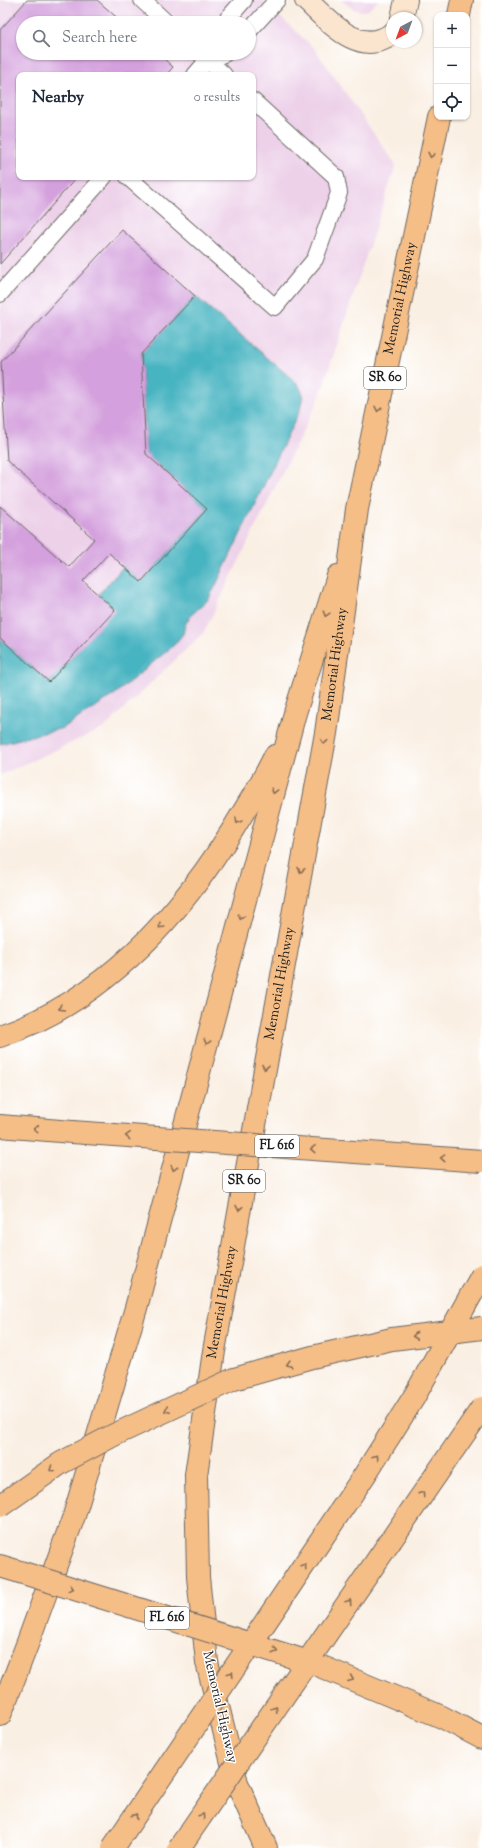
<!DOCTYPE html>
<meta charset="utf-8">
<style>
:root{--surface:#fff;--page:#f2f2f3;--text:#1f2937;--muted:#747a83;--line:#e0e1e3}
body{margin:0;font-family:"Sorts Mill Goudy",serif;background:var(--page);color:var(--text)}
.controls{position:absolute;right:12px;top:12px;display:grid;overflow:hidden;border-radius:8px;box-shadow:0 1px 3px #0004}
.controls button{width:36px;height:36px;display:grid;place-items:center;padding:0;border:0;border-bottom:1px solid var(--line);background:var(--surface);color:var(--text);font:20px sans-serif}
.compass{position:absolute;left:386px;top:12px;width:36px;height:36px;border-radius:50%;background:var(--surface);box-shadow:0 1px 3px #0004;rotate:221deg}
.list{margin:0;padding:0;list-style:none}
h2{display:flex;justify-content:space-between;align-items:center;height:52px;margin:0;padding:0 16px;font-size:17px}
h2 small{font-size:13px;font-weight:400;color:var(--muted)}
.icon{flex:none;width:22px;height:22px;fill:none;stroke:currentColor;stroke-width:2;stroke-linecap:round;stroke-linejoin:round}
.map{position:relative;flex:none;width:482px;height:1848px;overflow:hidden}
.search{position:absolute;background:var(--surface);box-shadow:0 1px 3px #0004;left:16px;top:16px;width:240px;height:44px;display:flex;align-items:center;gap:10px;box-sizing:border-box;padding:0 14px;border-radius:22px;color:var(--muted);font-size:15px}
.panel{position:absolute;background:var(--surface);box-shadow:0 1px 3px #0004;left:16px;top:72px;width:240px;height:108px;border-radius:8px}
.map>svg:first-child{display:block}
.built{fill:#edd1e9;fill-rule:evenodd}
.water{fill:#46b4c1;stroke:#31686e}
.building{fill:#d4a0dd}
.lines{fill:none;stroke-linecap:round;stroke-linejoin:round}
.lane-casing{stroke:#6a6662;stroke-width:18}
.secondary-casing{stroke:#6a6662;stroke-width:24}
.highway-casing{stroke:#6a6662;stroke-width:24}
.lane{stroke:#fff;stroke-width:16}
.secondary{stroke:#fbe5cf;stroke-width:22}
.highway{stroke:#f6be87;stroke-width:22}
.highway-bridge-casing{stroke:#6a6662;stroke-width:24;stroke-linecap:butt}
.highway-bridge{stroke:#f6be87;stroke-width:22}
.oneway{stroke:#896d52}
.labels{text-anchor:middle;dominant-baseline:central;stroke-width:3;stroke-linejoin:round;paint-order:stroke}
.shield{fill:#fff;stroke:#606060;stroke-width:1}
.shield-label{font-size:13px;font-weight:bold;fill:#1c1c1c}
.street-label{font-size:14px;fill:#1c1c1c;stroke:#fff}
</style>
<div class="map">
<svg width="482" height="1848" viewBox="0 0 482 1848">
<rect width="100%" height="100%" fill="#fff"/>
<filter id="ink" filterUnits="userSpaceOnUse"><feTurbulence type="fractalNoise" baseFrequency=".025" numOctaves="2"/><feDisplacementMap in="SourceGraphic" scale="8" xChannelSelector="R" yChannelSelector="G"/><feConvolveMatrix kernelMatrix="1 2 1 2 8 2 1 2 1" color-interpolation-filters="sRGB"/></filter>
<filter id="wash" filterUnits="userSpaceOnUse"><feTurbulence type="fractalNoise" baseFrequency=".012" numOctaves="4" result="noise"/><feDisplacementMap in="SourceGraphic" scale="16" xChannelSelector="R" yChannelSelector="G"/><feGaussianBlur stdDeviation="0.9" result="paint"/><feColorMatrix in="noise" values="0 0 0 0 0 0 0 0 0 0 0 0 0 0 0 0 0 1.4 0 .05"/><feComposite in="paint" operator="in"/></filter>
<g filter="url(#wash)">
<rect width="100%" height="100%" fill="#faefe3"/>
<g class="built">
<path d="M0 0H262L314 48 396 165 320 396 204 632 104 728 0 775ZM23 23H249V53H23ZM19 75H253V177H19Z"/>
<polygon points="341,0 379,0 368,10 360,11 353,9"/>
</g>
<polygon class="water" points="195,296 298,384 303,394 300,410 216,585 208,600 190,616 185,625 183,634 174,645 115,694 63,728 0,744 0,638 49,682 114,610 98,595 124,566 141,582 207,509 146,454 141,354"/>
<g id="blocks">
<g class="building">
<polygon points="27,0 97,0 123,23 23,23 23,53 157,53 173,67 166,75 19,75 19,177 77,177 0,264 0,30"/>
<polygon points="122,230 195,296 141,354 146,454 207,509 141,582 109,553 83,581 115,610 49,682 0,638 0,506 69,567 94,539 7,461 1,362"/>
</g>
</g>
</g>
<g filter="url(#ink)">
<use href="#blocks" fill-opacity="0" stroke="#6a6662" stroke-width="1"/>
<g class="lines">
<g class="lane-casing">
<g id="lane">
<polyline points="142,0 167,23"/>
<polyline points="224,23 244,0"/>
<polyline points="249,31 277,0"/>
<polyline points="202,55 224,75"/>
<polyline points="195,75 208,60 226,53"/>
<polyline points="128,177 275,307 315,259 339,193 336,177 253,101"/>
<polyline points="0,294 104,177"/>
</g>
</g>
<g class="secondary-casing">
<g id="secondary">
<path d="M306 0C329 21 359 58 392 34"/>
<polyline points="402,18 406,0"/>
</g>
</g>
<g class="highway-casing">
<g id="highway">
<polyline points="459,15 462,0"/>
<path d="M0 1036C109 999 187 908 244 811 255 793 266 775 275 756"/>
<polyline points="0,1126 72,1132"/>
<polyline points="0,1566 20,1572"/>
<polyline points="315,1664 442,1717 482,1738"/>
<polyline points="0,1715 28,1642 74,1516 136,1308 295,713 338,576"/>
<path id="s1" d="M266 1848 237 1783 207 1662 198 1577 196 1475 214 1351 326 733 357 509 439 117"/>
</g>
</g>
<use href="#lane" class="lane"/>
<use href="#secondary" class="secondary"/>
<use href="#highway" class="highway"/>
<g class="highway-bridge-casing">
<g id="highway-bridge">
<polyline points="72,1132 482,1161"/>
<polyline points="0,1506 61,1463 114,1435 234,1379 312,1357 392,1339 482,1328"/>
<polyline points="20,1572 315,1664"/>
<polyline points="113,1848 364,1476 414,1397 482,1275"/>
<polyline points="179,1848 482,1408"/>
</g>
</g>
<use href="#highway-bridge" class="highway-bridge"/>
</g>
<defs><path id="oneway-chevron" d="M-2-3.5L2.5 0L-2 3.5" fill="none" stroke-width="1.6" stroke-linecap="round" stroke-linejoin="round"/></defs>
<g class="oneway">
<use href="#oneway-chevron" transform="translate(431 155) rotate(102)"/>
<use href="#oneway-chevron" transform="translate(378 409) rotate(102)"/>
<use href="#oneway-chevron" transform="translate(326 614) rotate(107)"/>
<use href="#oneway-chevron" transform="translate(324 742) rotate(100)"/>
<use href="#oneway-chevron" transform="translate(274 791) rotate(105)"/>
<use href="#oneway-chevron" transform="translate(238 821) rotate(120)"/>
<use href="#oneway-chevron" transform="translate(301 870) rotate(100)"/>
<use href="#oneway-chevron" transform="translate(241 917) rotate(105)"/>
<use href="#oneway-chevron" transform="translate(161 926) rotate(134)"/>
<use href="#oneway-chevron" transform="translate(61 1008) rotate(149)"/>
<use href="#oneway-chevron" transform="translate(207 1042) rotate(105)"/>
<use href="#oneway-chevron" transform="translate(265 1067) rotate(100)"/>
<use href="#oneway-chevron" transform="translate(36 1129) rotate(-175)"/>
<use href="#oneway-chevron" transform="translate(128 1136) rotate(-176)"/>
<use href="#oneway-chevron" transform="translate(313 1149) rotate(-176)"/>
<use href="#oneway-chevron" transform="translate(443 1158) rotate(-176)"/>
<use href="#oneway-chevron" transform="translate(174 1168) rotate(105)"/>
<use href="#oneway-chevron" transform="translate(239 1208) rotate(100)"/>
<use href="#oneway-chevron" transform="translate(415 1336) rotate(174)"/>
<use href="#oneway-chevron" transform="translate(289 1364) rotate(164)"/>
<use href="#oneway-chevron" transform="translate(167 1410) rotate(155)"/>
<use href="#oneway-chevron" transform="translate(376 1457) rotate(-57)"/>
<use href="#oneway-chevron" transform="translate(52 1469) rotate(145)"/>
<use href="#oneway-chevron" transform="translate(422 1494) rotate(-56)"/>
<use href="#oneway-chevron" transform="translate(304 1566) rotate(-56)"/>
<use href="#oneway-chevron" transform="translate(71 1588) rotate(17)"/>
<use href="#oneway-chevron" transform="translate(349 1602) rotate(-56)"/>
<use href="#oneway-chevron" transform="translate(275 1651) rotate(17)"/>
<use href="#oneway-chevron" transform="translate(231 1674) rotate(-56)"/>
<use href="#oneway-chevron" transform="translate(351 1679) rotate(23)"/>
<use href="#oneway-chevron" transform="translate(275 1709) rotate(-56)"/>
<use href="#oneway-chevron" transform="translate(135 1816) rotate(-56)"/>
<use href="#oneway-chevron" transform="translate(202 1816) rotate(-56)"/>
</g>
</g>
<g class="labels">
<g class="shield">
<rect x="364" y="367" width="42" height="22" rx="3"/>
<rect x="255" y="1135" width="44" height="22" rx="3"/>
<rect x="223" y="1170" width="42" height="22" rx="3"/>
<rect x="145" y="1607" width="44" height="22" rx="3"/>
</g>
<g class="shield-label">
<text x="385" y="378">SR 60</text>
<text x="277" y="1146">FL 616</text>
<text x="244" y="1181">SR 60</text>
<text x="167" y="1618">FL 616</text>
</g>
<g class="street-label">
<text stroke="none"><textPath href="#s1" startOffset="1578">Memorial Highway</textPath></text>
<text stroke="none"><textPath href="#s1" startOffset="1206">Memorial Highway</textPath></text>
<text stroke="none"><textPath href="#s1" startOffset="882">Memorial Highway</textPath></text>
<text stroke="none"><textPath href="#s1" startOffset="558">Memorial Highway</textPath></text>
<text transform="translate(219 1707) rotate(77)">Memorial Highway</text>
</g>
</g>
</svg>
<div class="controls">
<button>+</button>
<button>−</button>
<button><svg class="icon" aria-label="locate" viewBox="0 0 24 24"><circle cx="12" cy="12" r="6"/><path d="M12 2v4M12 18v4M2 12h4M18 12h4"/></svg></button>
</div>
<svg class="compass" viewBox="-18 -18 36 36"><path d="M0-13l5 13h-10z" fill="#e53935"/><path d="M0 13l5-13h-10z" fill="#747a83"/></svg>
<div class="search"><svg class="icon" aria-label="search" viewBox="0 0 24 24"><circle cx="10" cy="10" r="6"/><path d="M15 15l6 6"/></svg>Search here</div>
<section class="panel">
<h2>Nearby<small>0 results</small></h2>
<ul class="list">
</ul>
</section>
</div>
